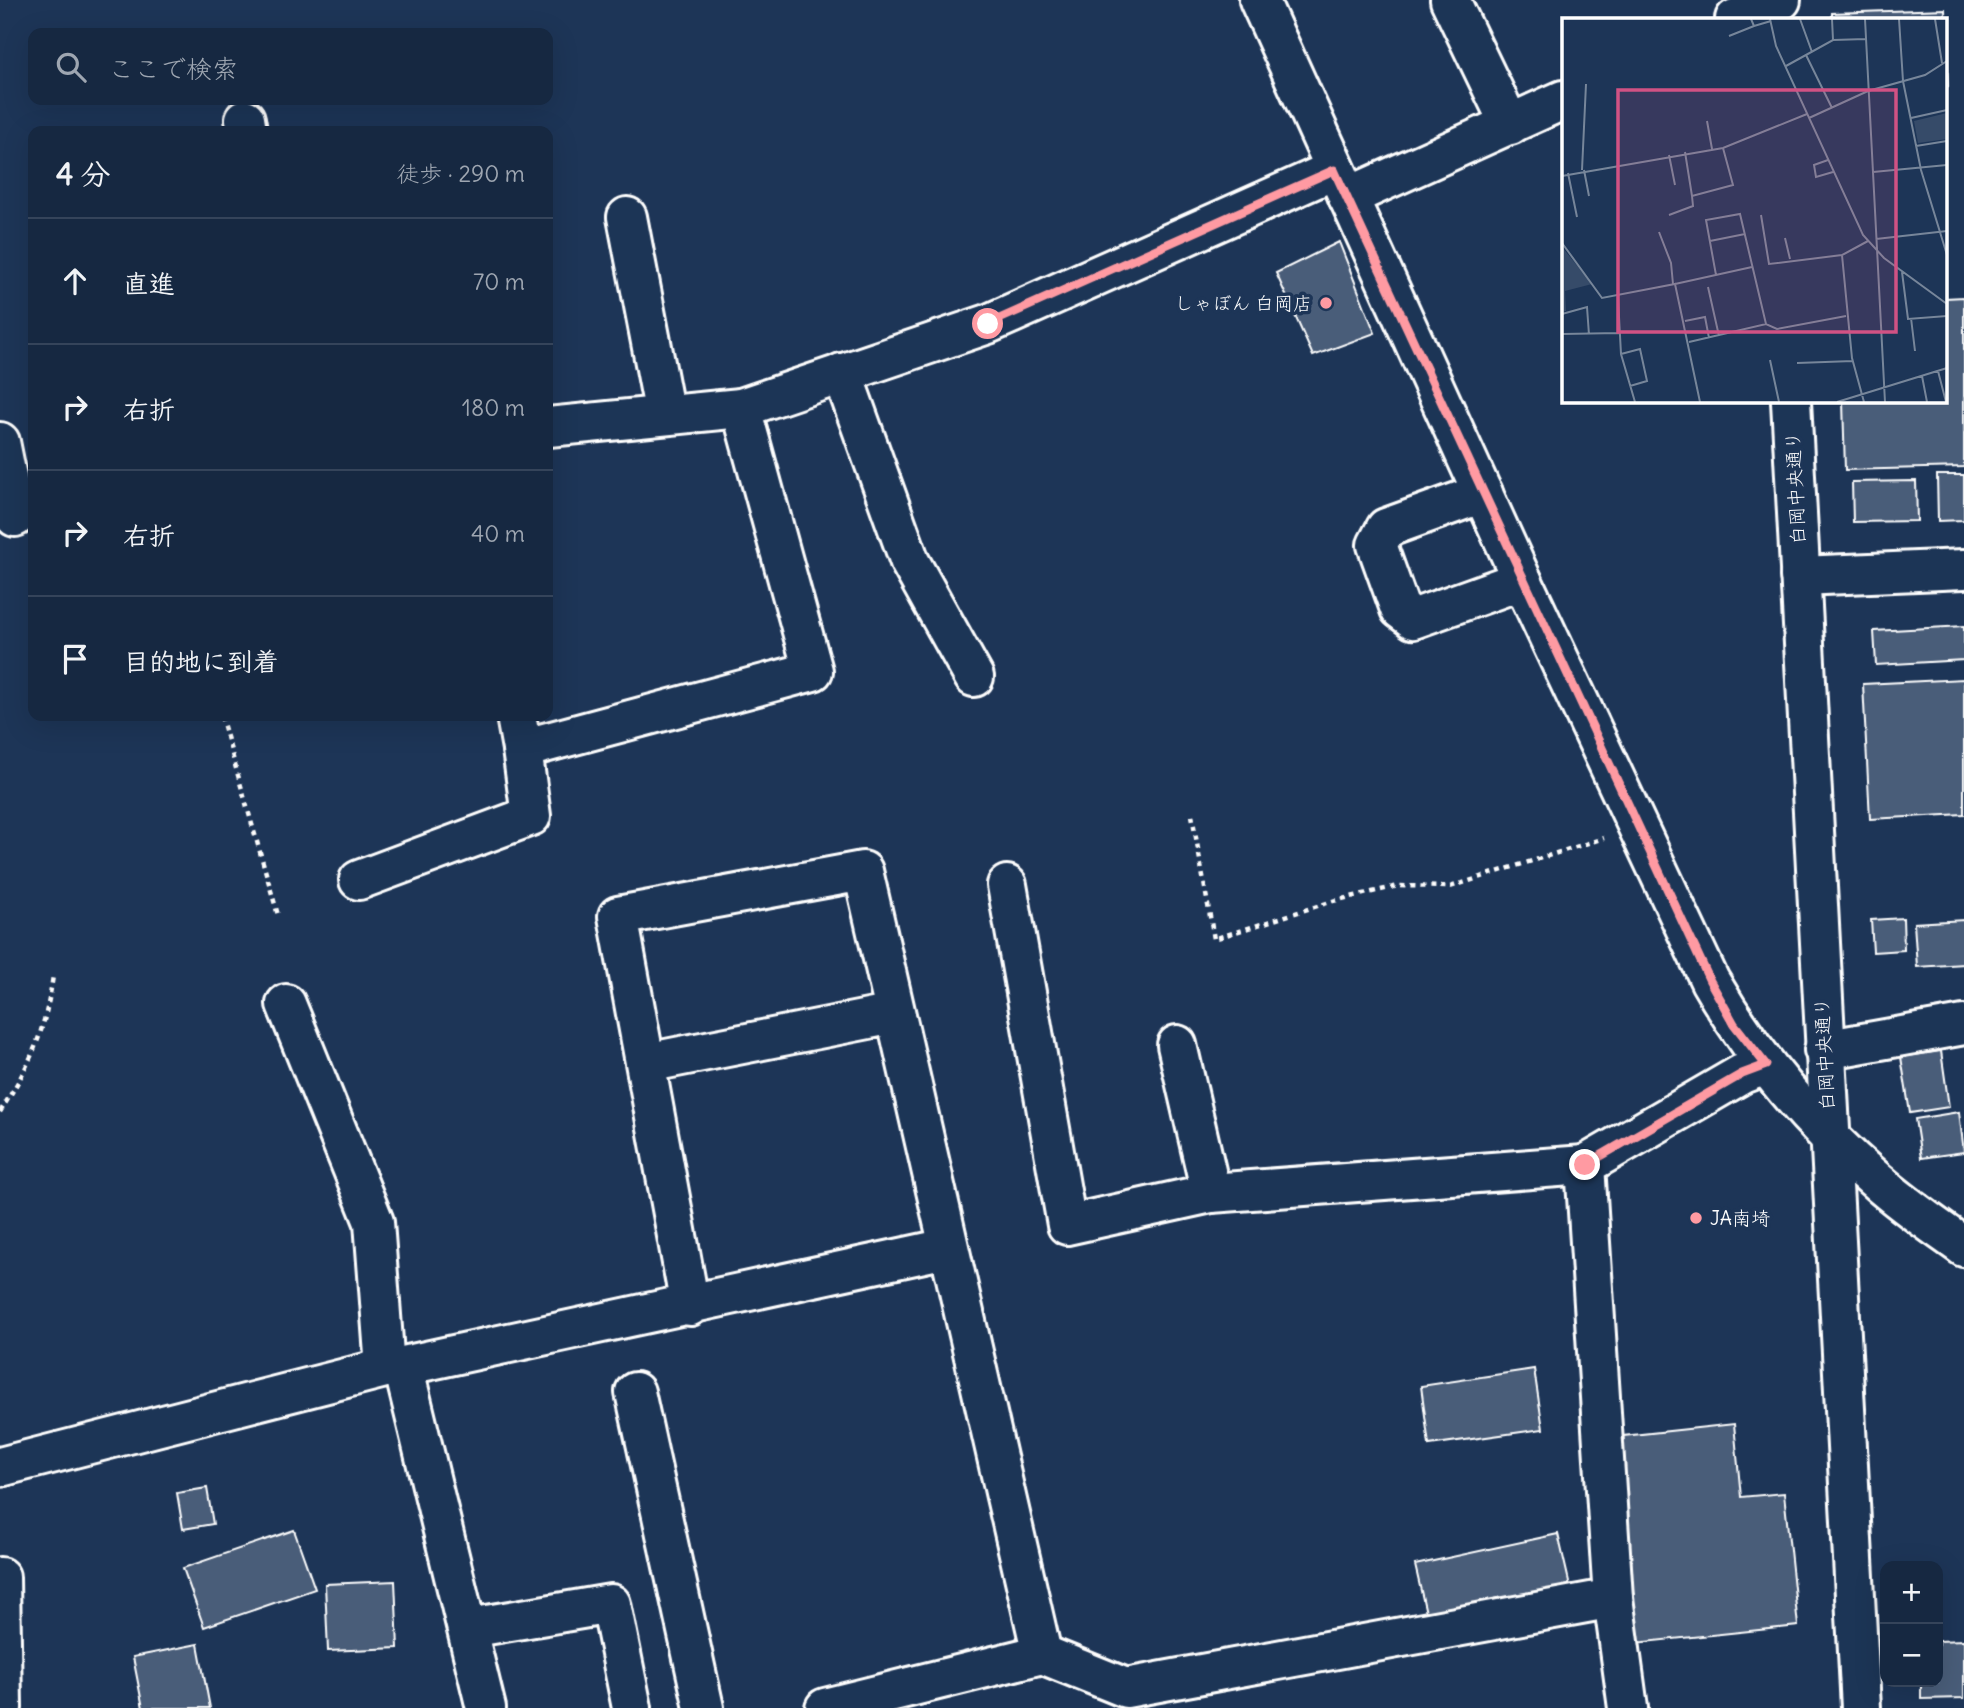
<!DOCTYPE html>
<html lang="ja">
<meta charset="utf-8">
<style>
:root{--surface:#162841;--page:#1f3048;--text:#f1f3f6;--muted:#9ea6b1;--line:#35445a}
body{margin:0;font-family:Delius,"Klee One",sans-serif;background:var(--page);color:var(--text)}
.controls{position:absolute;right:21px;bottom:21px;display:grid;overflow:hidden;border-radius:14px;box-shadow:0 7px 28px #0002}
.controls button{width:63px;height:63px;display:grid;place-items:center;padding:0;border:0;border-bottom:2px solid var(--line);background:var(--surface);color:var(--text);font:35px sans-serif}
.stop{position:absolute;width:21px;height:21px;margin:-16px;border:5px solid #ff9aa2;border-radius:50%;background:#fff}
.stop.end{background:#ff9aa2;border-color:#fff;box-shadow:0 2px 7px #0008}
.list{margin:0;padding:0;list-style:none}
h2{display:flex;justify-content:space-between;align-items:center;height:91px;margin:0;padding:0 28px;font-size:30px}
h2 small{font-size:23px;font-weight:400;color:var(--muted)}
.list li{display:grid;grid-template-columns:46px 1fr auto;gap:21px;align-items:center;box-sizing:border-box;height:126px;padding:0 28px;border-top:2px solid var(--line)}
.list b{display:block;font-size:26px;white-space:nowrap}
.list em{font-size:23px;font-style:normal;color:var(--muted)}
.icon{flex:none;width:38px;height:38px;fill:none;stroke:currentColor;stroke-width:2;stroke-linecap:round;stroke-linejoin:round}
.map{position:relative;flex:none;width:1964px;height:1708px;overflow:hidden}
.search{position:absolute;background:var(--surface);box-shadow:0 7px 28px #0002;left:28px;top:28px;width:525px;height:77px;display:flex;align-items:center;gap:18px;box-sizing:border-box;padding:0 24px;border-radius:14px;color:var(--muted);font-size:26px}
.panel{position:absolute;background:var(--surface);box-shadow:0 7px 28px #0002;left:28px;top:126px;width:525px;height:595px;border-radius:14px}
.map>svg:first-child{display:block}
.building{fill:#4a5d79;stroke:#fff;stroke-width:2}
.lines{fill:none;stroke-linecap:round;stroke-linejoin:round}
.minor-casing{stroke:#fff;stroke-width:44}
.path{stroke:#fff;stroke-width:4.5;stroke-dasharray:5 5;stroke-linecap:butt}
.minor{stroke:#1d3557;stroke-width:38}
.route{stroke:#ff9aa2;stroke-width:9}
.poi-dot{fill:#ff9aa2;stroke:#1d3557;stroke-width:2.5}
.labels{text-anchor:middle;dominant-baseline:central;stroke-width:7;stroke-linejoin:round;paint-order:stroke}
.poi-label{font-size:19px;fill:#fff;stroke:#1d3557;text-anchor:end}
.street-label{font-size:19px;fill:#fff;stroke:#1d3557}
.inset-road{fill:none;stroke:#77869a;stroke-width:2}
.view{fill:#d15284;fill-opacity:0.15;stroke:#d15284;stroke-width:3.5}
.inset-edge{fill:none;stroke:#fff;stroke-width:3.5}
</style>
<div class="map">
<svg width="1964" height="1708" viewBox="0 0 1964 1708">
<rect width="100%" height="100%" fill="#1d3557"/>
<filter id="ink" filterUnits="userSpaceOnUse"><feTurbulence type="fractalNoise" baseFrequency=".0143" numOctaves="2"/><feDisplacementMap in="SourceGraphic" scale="14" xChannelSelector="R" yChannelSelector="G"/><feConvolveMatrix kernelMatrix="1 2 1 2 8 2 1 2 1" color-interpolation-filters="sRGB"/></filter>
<g filter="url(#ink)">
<g class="building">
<polygon points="1945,9 1948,87 1945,87 1945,19 1832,19 1832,13"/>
<polygon points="1339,242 1375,333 1313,356 1276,273"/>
<polygon points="1964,297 1964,467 1845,470 1843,401 1945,401 1945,298"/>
<polygon points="1937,475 1964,475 1964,520 1938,521"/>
<polygon points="1916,481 1917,521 1853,522 1852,482"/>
<polygon points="1964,626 1964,660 1876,665 1874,631"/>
<polygon points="1964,679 1964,814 1870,819 1863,684"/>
<polygon points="1903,918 1904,950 1873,952 1871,920"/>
<polygon points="1964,920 1964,964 1917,967 1914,923"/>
<polygon points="1941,1051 1949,1107 1910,1113 1901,1057"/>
<polygon points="1959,1112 1964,1152 1921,1158 1915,1119"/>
<polygon points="1534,1369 1543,1429 1429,1445 1421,1386"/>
<polygon points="1734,1424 1741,1497 1784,1493 1798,1626 1635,1643 1614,1437"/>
<polygon points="207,1488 213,1524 183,1529 177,1493"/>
<polygon points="294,1530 315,1589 204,1627 183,1568"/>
<polygon points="1558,1534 1570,1586 1427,1617 1415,1565"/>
<polygon points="395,1581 398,1648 328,1651 325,1584"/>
<polygon points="1964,1640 1964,1698 1921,1699 1921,1682 1938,1682 1938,1641"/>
<polygon points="198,1644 210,1708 143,1708 133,1657"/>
</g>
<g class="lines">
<g class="minor-casing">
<g id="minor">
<path d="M1259 0 1522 580 1710 981C1753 1056 1812 1126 1878 1182 1905 1206 1935 1226 1964 1247"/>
<polyline points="1450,0 1510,125"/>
<polyline points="1735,19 1781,0"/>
<polyline points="245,119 247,131"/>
<polyline points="1348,197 1563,100"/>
<polyline points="627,217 665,415"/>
<polyline points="842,373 910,562 974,677"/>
<polyline points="1791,401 1861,1708"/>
<polyline points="548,427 741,408 988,324 1334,170"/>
<polyline points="0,442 15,517"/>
<polyline points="1483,493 1386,528 1377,545 1400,609 1413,619 1522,580"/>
<polyline points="1800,576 1964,569"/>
<polyline points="516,716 522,749 813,671 741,408"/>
<polyline points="359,880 531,816 522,749"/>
<polyline points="1007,885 1067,1225 1211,1193 1585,1165"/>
<polyline points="286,1004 374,1222 385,1368"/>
<polyline points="1177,1045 1211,1193"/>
<polyline points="1824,1050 1964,1025"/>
<polyline points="646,1063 894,1014"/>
<polyline points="690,1306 618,916 863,871 1042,1654"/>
<polyline points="403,1366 947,1248"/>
<polyline points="635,1392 704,1708"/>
<polyline points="0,1467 385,1368 403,1366 486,1708"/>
<polyline points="0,1577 2,1708"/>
<polyline points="469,1628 611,1604 632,1708"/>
<polyline points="825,1708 1042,1654 1126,1688 1613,1598"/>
<polyline points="1628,1708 1613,1598 1585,1165 1742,1074 1766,1065"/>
</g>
</g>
<g class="path">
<polyline points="221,716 278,915"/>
<polyline points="1192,815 1214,939 1333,901 1398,886 1450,887 1604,838"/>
<path d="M0 1112C31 1062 44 1036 53 976"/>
</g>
<use href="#minor" class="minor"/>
</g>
</g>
<g class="lines" filter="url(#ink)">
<polyline class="route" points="988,324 1334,170 1710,981 1734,1024 1766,1065 1742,1074 1585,1165"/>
</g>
<g class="poi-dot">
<circle cx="1326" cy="303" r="7"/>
<circle cx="1696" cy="1218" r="7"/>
</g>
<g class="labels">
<g class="poi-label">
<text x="1312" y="303">しゃぼん 白岡店</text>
<text x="1710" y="1218" text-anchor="start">JA南埼</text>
</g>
<g class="street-label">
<text transform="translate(1795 488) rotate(-93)">白岡中央通り</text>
<text transform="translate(1824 1054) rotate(-93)">白岡中央通り</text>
</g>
</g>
<g transform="translate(1562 18)">
<rect width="385" height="385" fill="#1d3557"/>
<path d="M385 95V121L356 125 352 103ZM0 229 30 266 3 273 4 293 0 294Z" fill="#364b69"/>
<path class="inset-road" d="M189 1 192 8 209 3M208 1 214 28 301 217 322 240 385 286M238 1 250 34M270 1 271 22M303 1 323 384M337 1 341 63 359 152 385 237M373 1 380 45M167 18 192 8M244 37 270 90M224 48 271 22 304 21M247 100 306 73 363 57 385 43M349 100 385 92M145 103 150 131M354 128 385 123M123 134 130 178 171 167 161 130M107 137 113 167M266 142 252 147 254 159 271 154M20 152 24 66M22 152 27 178M311 154 385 147M6 155 15 199M0 158 161 130 245 96M107 197 131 188 130 178M199 197 207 246 280 237M97 214 109 245 111 266M223 220 228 241M314 221 385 213M148 223 183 216M0 225 40 280 113 266 138 384M340 254 346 301 385 298M154 257 144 202 178 196 204 306M113 266 190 249M146 269 157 318M56 280 59 336 73 384M0 296 25 289 27 317M349 300 353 333M123 303 143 299 147 320M0 316 57 315M127 324 204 306 215 311 284 298M59 336 78 331 85 363 68 368M208 342 217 384M235 345 291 343M376 353 384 384M360 358 365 384M275 384 385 350M302 384 290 340 280 237 306 223"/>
<path class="view" d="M56 72H334V314H56Z"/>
<rect width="385" height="385" class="inset-edge"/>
</g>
</svg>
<div class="controls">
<button>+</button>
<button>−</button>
</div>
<div class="stop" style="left:988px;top:324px"></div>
<div class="stop end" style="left:1585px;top:1165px"></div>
<div class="search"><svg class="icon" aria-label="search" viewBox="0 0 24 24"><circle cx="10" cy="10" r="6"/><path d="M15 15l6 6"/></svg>ここで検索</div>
<section class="panel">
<h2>4 分<small>徒歩 · 290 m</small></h2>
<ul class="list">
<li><svg class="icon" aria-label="ahead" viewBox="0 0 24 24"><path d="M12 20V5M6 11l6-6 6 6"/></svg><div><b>直進</b></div><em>70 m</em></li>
<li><svg class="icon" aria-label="right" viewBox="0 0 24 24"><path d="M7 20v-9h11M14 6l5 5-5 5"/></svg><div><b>右折</b></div><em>180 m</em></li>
<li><svg class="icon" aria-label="right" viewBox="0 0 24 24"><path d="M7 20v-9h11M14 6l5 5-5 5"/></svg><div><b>右折</b></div><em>40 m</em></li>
<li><svg class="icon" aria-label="arrive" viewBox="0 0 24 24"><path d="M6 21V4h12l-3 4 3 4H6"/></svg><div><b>目的地に到着</b></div></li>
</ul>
</section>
</div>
